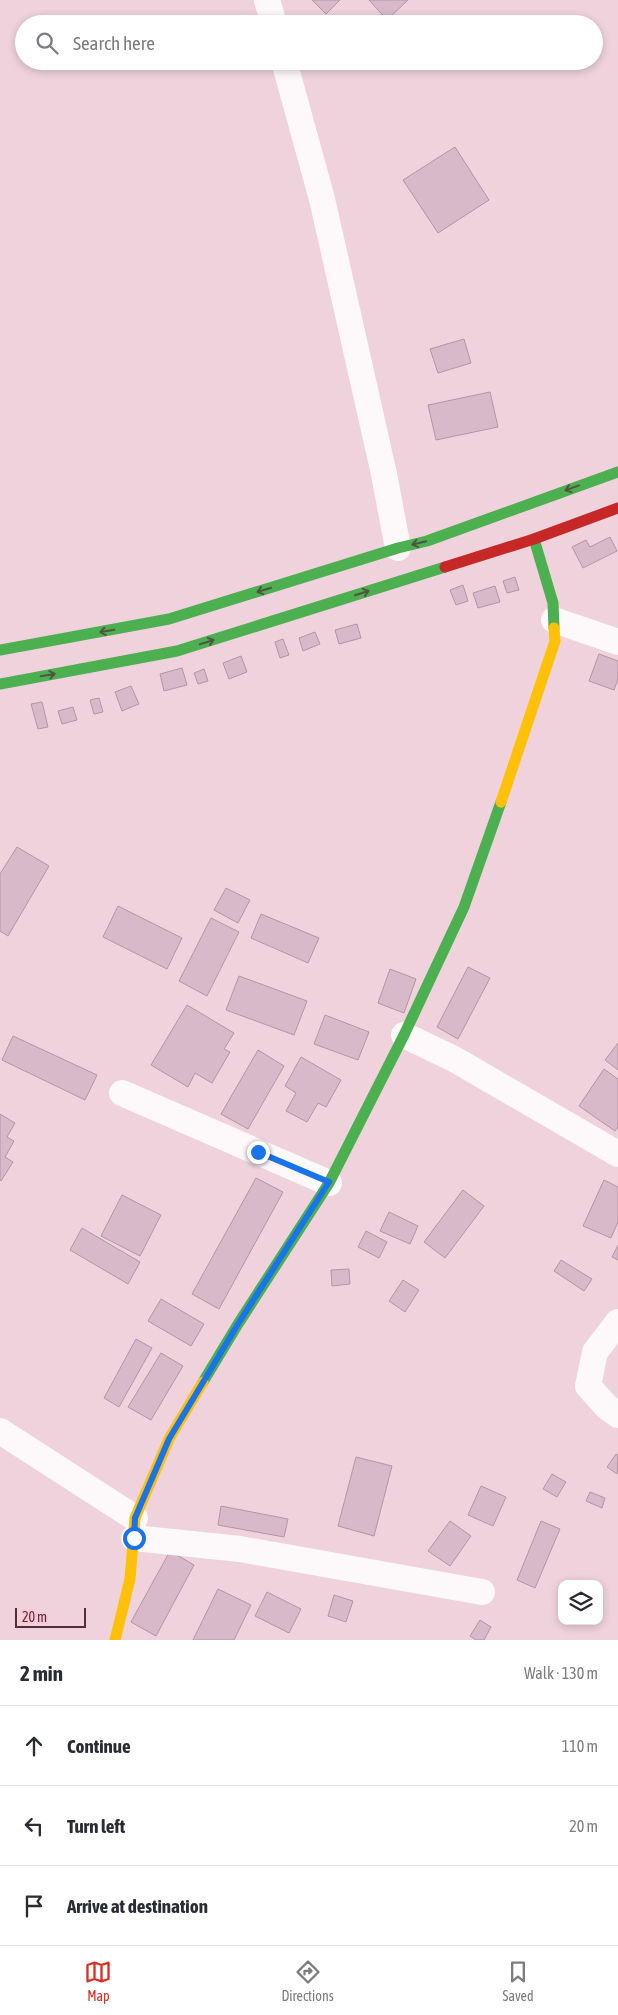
<!DOCTYPE html>
<html lang="en">
<head>
<meta charset="utf-8">
<style>
  body { margin:0; font-family:"Asap Condensed",sans-serif; background:#f2f2f3; color:#2b2b33 }
  .controls { position:absolute; right:15px; bottom:15px; display:grid; overflow:hidden; border-radius:10px; box-shadow:0 2px 8px #0003 }
  .controls button { width:45px; height:45px; display:grid; place-items:center; padding:0; border:0; border-bottom:1px solid #e1e1e2; background:#fff; color:#2b2b33; font:25px sans-serif }
  .scale { position:absolute; left:15px; bottom:12px; width:71px; box-sizing:border-box; padding-left:5px; border:2px solid #522f3b; border-top:0; font-size:14px; line-height:18px; white-space:nowrap; color:#522f3b; -webkit-text-stroke:4px #fbc6d6; paint-order:stroke }
  .stop { position:absolute; width:15px; height:15px; margin:-11px; border:4px solid #1a73e8; border-radius:50%; background:#fff }
  .stop.end { background:#1a73e8; border-color:#fff; box-shadow:0 1px 5px #0008 }
  .list { margin:0; padding:0; list-style:none }
  h2 { display:flex; justify-content:space-between; align-items:center; height:65px; margin:0; padding:0 20px; font-size:21px }
  h2 small { font-size:16px; font-weight:400; color:#7c7c81 }
  .list li { display:grid; grid-template-columns:32px 1fr auto; gap:15px; align-items:center; box-sizing:border-box; height:80px; padding:0 20px; border-top:1px solid #e1e1e2 }
  .list b { display:block; font-size:19px; white-space:nowrap }
  .list em { font-size:16px; font-style:normal; color:#7c7c81 }
  .icon { flex:none; width:28px; height:28px; fill:none; stroke:currentColor; stroke-width:2; stroke-linecap:round; stroke-linejoin:round }
  .map { position:relative; flex:none; width:618px; height:1640px; overflow:hidden }
  .search { position:absolute; background:#fff; box-shadow:0 2px 8px #0003; left:15px; right:15px; top:15px; height:55px; display:flex; align-items:center; gap:12px; box-sizing:border-box; padding:0 18px; border-radius:28px; color:#7c7c81; font-size:19px }
  .sheet { height:305px; background:#fff }
  nav { display:flex; justify-content:space-around; align-items:center; box-sizing:border-box; height:70px; border-top:1px solid #e1e1e2; background:#fff; font-size:14px; color:#7c7c81 }
  nav a { display:grid; justify-items:center; gap:2px }
  nav .on { color:#d93025 }
  .map>svg:first-child { display:block }
</style>
</head>
<body>
<div class="map">
<svg width="618" height="1640" viewBox="0 0 618 1640">
  <rect width="100%" height="100%" fill="#efd2db"/>
  <!-- building -->
  <g fill="#d8b9ca" stroke="#b097a4">
    <path d="M312,0H340L326,14Z"/>
    <path d="M369,0H408L387,20Z"/>
    <path d="M455,147L489,200L438,233L403,180Z"/>
    <path d="M464,339L471,363L438,373L430,349Z"/>
    <path d="M490,392L498,427L436,440L428,405Z"/>
    <path d="M610,537L617,551L583,568L572,547L586,540L590,547Z"/>
    <path d="M515,577L519,590L507,593L503,581Z"/>
    <path d="M463,585L468,601L456,605L450,590Z"/>
    <path d="M495,586L500,602L478,608L473,593Z"/>
    <path d="M357,624L361,638L339,644L335,630Z"/>
    <path d="M315,632L320,644L303,651L299,638Z"/>
    <path d="M283,639L289,655L280,658L275,642Z"/>
    <path d="M599,654L618,661V679L614,690L589,681Z"/>
    <path d="M241,656L247,672L229,679L223,663Z"/>
    <path d="M182,668L187,685L164,691L160,674Z"/>
    <path d="M204,669L208,681L198,684L194,673Z"/>
    <path d="M131,686L139,704L122,711L115,692Z"/>
    <path d="M99,698L103,712L94,714L90,700Z"/>
    <path d="M42,702L48,727L38,729L31,704Z"/>
    <path d="M73,707L77,720L62,724L58,711Z"/>
    <path d="M17,847L49,866L8,936L0,931V874Z"/>
    <path d="M226,888L250,900L238,923L214,910Z"/>
    <path d="M118,906L182,938L167,969L103,937Z"/>
    <path d="M261,914L319,938L308,963L251,938Z"/>
    <path d="M211,918L239,932L207,996L179,981Z"/>
    <path d="M468,967L490,978L458,1039L437,1027Z"/>
    <path d="M390,969L416,979L404,1013L378,1003Z"/>
    <path d="M239,976L307,1001L294,1035L226,1010Z"/>
    <path d="M187,1005L234,1033L224,1049L230,1052L212,1083L195,1073L188,1087L151,1065Z"/>
    <path d="M325,1015L369,1032L358,1060L314,1044Z"/>
    <path d="M13,1036L97,1075L85,1100L2,1060Z"/>
    <path d="M618,1043V1070L605,1060Z"/>
    <path d="M258,1050L284,1066L248,1129L221,1114Z"/>
    <path d="M301,1057L341,1080L326,1107L318,1103L307,1122L286,1111L296,1093L285,1086Z"/>
    <path d="M604,1069L618,1079V1127L615,1131L579,1106Z"/>
    <path d="M0,1114L15,1123L7,1137L14,1141L5,1157L13,1162L1,1181L0,1180Z"/>
    <path d="M256,1178L283,1192L219,1309L192,1294Z"/>
    <path d="M604,1180L618,1187V1222L611,1238L583,1226Z"/>
    <path d="M463,1190L484,1206L445,1258L424,1242Z"/>
    <path d="M122,1195L161,1215L140,1256L101,1236Z"/>
    <path d="M389,1212L418,1226L410,1244L380,1231Z"/>
    <path d="M82,1228L140,1262L128,1284L70,1250Z"/>
    <path d="M366,1231L387,1242L379,1258L358,1247Z"/>
    <path d="M618,1245V1260L612,1257Z"/>
    <path d="M561,1260L592,1279L584,1291L554,1271Z"/>
    <path d="M349,1269L350,1284L332,1286L331,1270Z"/>
    <path d="M403,1280L419,1290L405,1312L389,1301Z"/>
    <path d="M161,1299L204,1324L191,1346L148,1321Z"/>
    <path d="M136,1339L152,1348L119,1407L104,1398Z"/>
    <path d="M161,1353L183,1366L151,1420L128,1407Z"/>
    <path d="M616,1454L618,1455L617,1474L607,1467Z"/>
    <path d="M356,1457L392,1466L374,1536L338,1526Z"/>
    <path d="M552,1474L566,1482L557,1497L543,1489Z"/>
    <path d="M481,1486L506,1497L493,1526L468,1515Z"/>
    <path d="M590,1492L605,1498L602,1508L586,1501Z"/>
    <path d="M221,1506L288,1519L284,1537L218,1525Z"/>
    <path d="M450,1521L471,1536L450,1566L428,1551Z"/>
    <path d="M541,1521L560,1529L535,1588L517,1580Z"/>
    <path d="M170,1551L194,1565L156,1636L131,1622Z"/>
    <path d="M218,1589L251,1605L234,1640H193Z"/>
    <path d="M267,1592L301,1609L289,1633L255,1616Z"/>
    <path d="M334,1595L353,1601L346,1622L328,1616Z"/>
    <path d="M480,1620L491,1627L484,1640H476L470,1636Z"/>
  </g>
  <g fill="none" stroke-linecap="round" stroke-linejoin="round">
    <!-- street -->
    <g stroke="#fdf8fa" stroke-width="26">
      <path d="M267,0L274,24"/>
      <path d="M284,61L322,199L384,474L398,548"/>
      <path d="M554,620L618,642"/>
      <path d="M404,1035L454,1059L618,1154"/>
      <path d="M122,1093L329,1183"/>
      <path d="M618,1322L595,1352L588,1386L606,1406L618,1415"/>
      <path d="M0,1431L135,1518"/>
      <path d="M134,1538L240,1549L482,1592"/>
    </g>
    <!-- fast -->
    <g stroke="#4caf50" stroke-width="11">
      <path d="M534,539L553,603L554,628"/>
      <path d="M0,650L169,619L398,548L427,541L618,472"/>
      <path d="M0,684L177,651L445,567"/>
      <path d="M203,1382L238,1324L329,1183L404,1035L464,907L501,802"/>
    </g>
    <!-- slow -->
    <g stroke="#ffc107" stroke-width="11">
      <path d="M501,802L555,641L554,628"/>
      <path d="M115,1640L130,1579L135,1518L169,1439L203,1382"/>
    </g>
    <!-- jam -->
    <path stroke="#c62828" stroke-width="11" d="M445,567L534,539L618,508"/>
  </g>
  <!-- one-way arrows -->
  <defs><path id="oneway-shaft" d="M-6 0H5M1.5-3L5.5 0L1.5 3" fill="none" stroke-width="1.6" stroke-linecap="round" stroke-linejoin="round" transform="scale(1.25)"/></defs>
  <g stroke="#505541">
    <use href="#oneway-shaft" transform="translate(572 488) rotate(160)"/>
    <use href="#oneway-shaft" transform="translate(419 543) rotate(166)"/>
    <use href="#oneway-shaft" transform="translate(264 590) rotate(163)"/>
    <use href="#oneway-shaft" transform="translate(362 593) rotate(-17)"/>
    <use href="#oneway-shaft" transform="translate(107 631) rotate(170)"/>
    <use href="#oneway-shaft" transform="translate(207 642) rotate(-17)"/>
    <use href="#oneway-shaft" transform="translate(48 675) rotate(-10)"/>
  </g>
  <g fill="none" stroke-linecap="round" stroke-linejoin="round">
    <!-- route -->
    <path stroke="#1a73e8" stroke-width="6" d="M134,1538L135,1518L169,1439L238,1324L329,1182L258,1152"/>
  </g>
</svg>
<div class="controls">
<button><svg class="icon" aria-label="layers" viewBox="0 0 24 24"><path d="M12 4l9 5-9 5-9-5zM3 14l9 5 9-5"/></svg></button>
</div>
<div class="scale">20 m</div>
<div class="stop" style="left:134px;top:1538px"></div>
<div class="stop end" style="left:258px;top:1152px"></div>
<div class="search"><svg class="icon" aria-label="search" viewBox="0 0 24 24"><circle cx="10" cy="10" r="6"/><path d="M15 15l6 6"/></svg>Search here</div>
</div>
<section class="sheet">
<h2>2 min<small>Walk · 130 m</small></h2>
<ul class="list">
<li><svg class="icon" aria-label="ahead" viewBox="0 0 24 24"><path d="M12 20V5M6 11l6-6 6 6"/></svg><div><b>Continue</b></div><em>110 m</em></li>
<li><svg class="icon" aria-label="left" viewBox="0 0 24 24"><path d="M17 20v-9H6M10 6l-5 5 5 5"/></svg><div><b>Turn left</b></div><em>20 m</em></li>
<li><svg class="icon" aria-label="arrive" viewBox="0 0 24 24"><path d="M6 21V4h12l-3 4 3 4H6"/></svg><div><b>Arrive at destination</b></div></li>
</ul>
</section>
<nav>
<a class="on"><svg class="icon" aria-label="map" viewBox="0 0 24 24"><path d="M3 6l6-2 6 2 6-2v14l-6 2-6-2-6 2zM9 4v14M15 6v14"/></svg>Map</a>
<a><svg class="icon" aria-label="directions" viewBox="0 0 24 24"><path d="M12 3l9 9-9 9-9-9zM9 14v-3h6M13 9l2 2-2 2"/></svg>Directions</a>
<a><svg class="icon" aria-label="saved" viewBox="0 0 24 24"><path d="M7 4h10v16l-5-4-5 4z"/></svg>Saved</a>
</nav>
</body>
</html>
